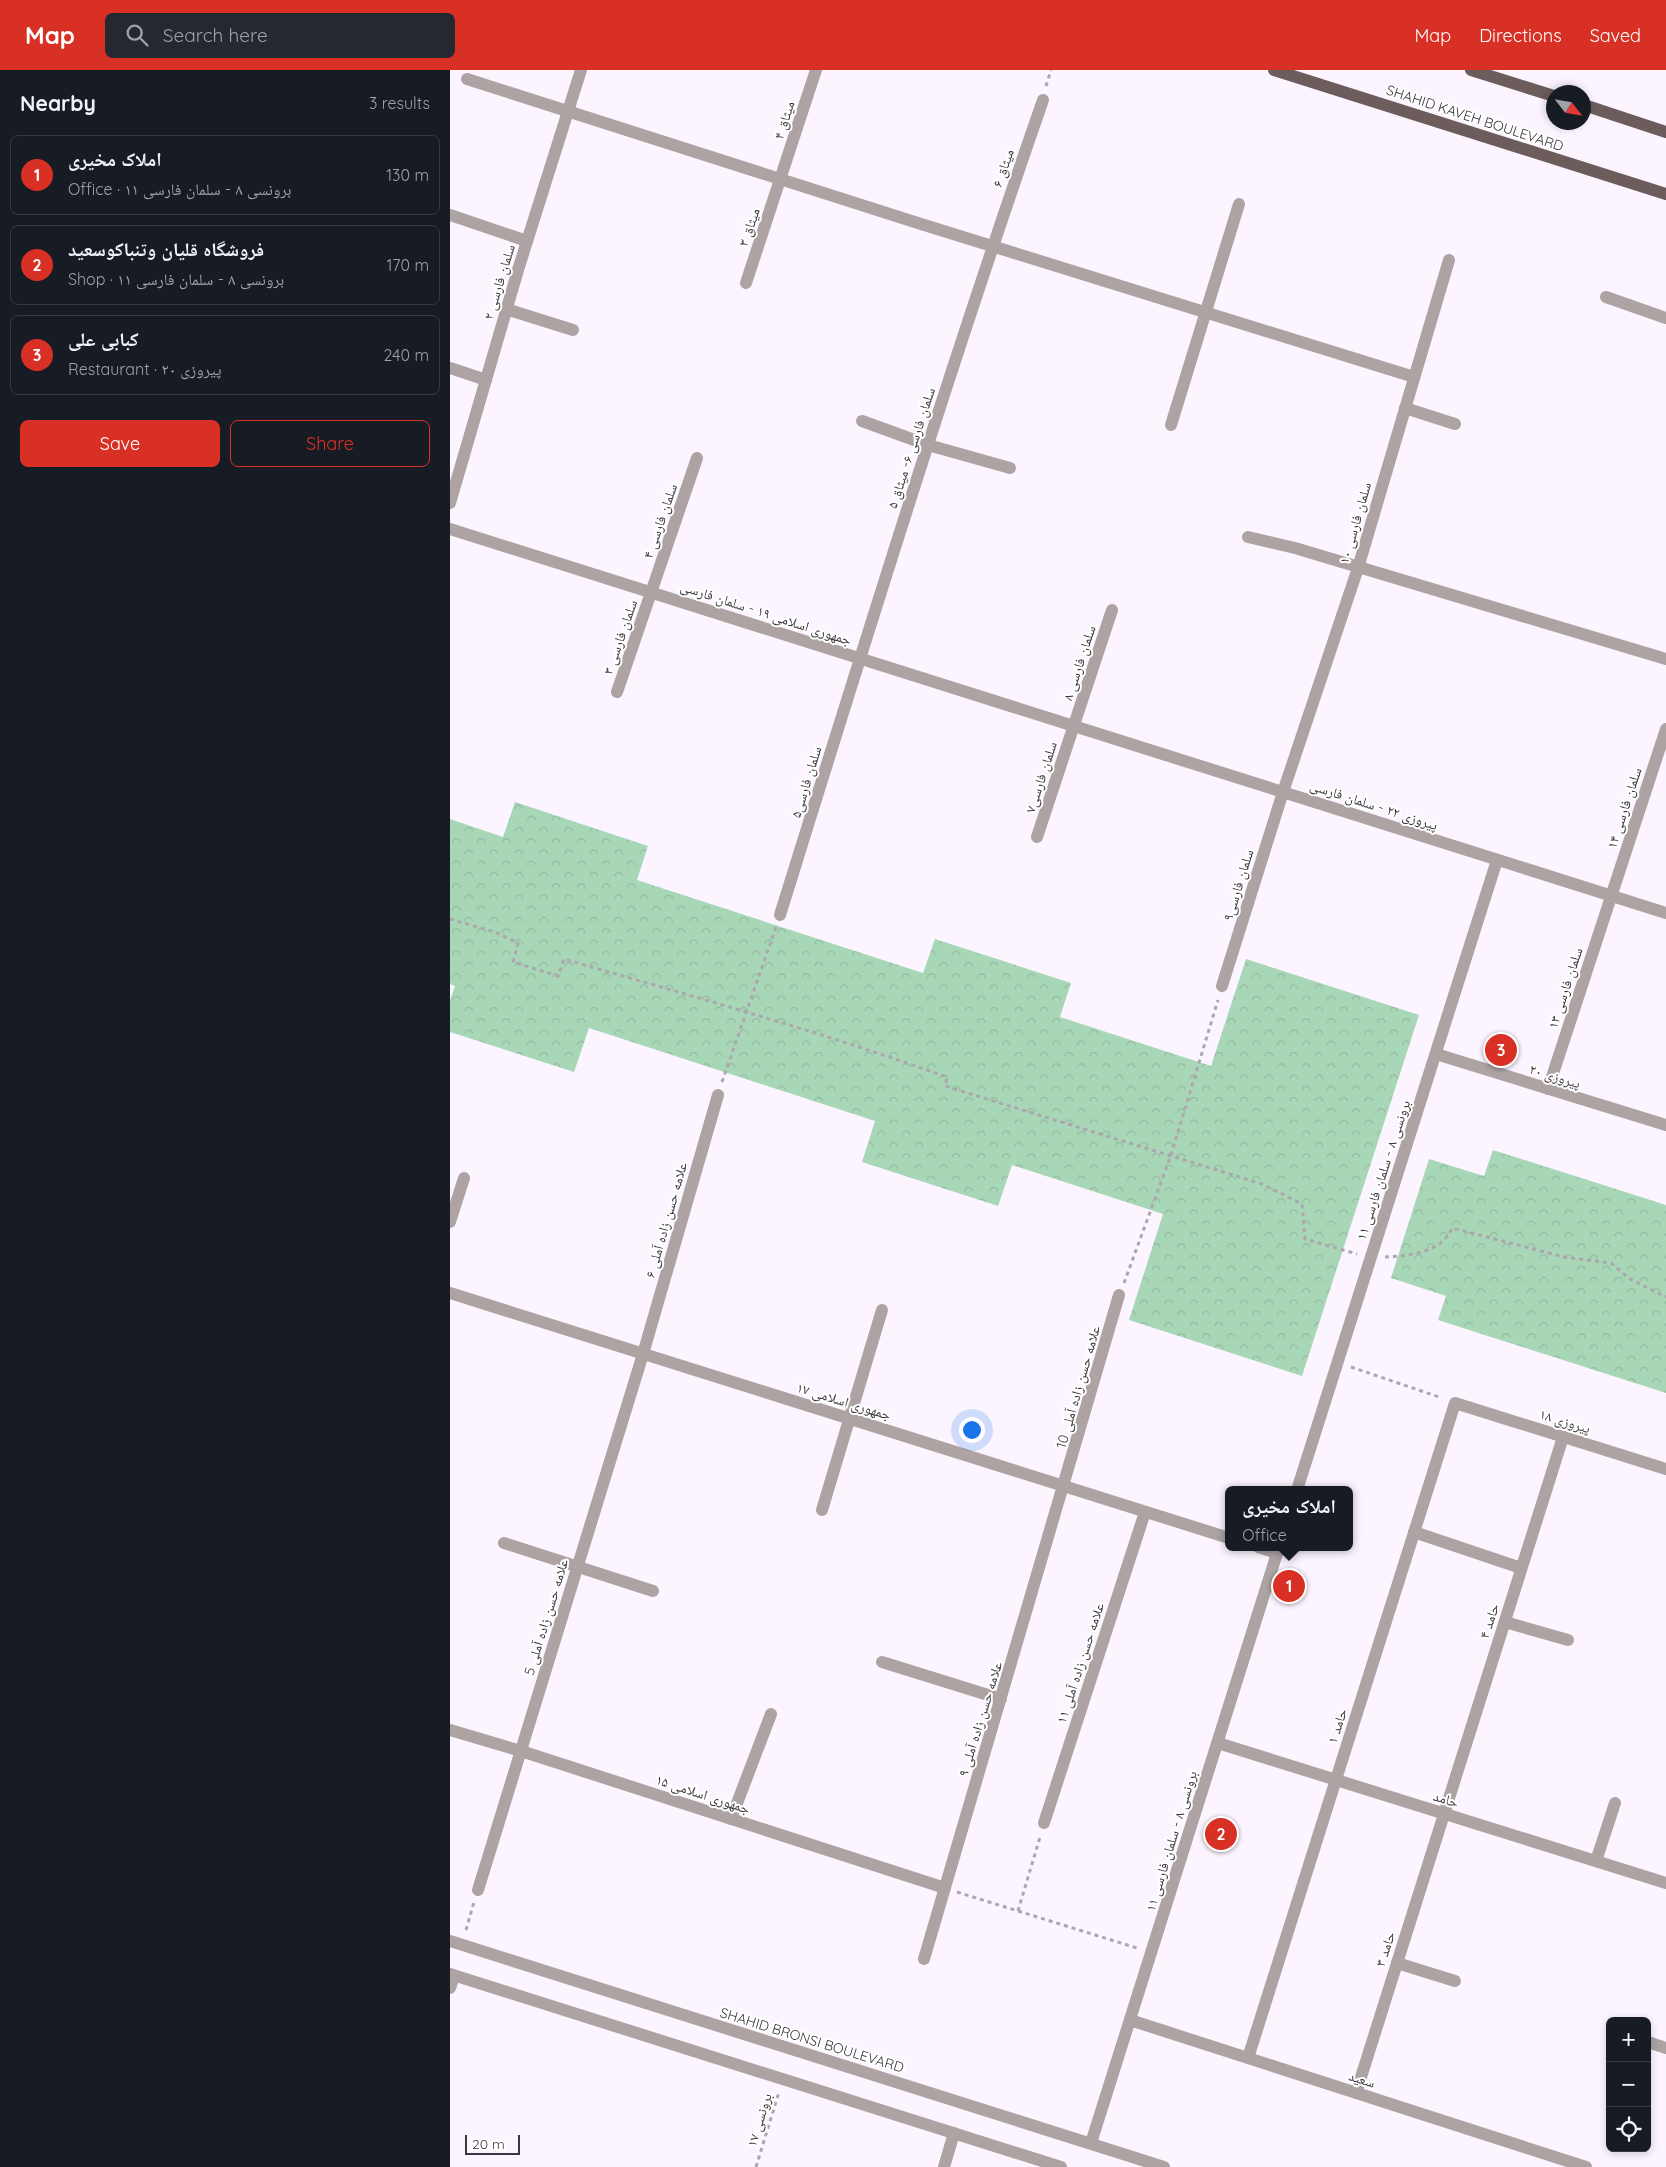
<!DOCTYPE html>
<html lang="en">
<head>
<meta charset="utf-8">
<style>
  body { margin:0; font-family:Quicksand,"Noto Naskh Arabic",sans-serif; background:#242831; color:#f1f3f6 }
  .controls { position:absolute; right:15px; bottom:15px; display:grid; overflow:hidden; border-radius:8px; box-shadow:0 2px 8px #0003 }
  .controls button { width:45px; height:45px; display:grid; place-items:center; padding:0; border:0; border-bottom:1px solid #363941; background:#171b24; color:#f1f3f6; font:25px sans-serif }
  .compass { position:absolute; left:1096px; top:15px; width:45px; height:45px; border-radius:50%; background:#171b24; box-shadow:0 2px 8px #0003; rotate:121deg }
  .scale { position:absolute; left:15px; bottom:12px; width:55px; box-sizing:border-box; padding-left:5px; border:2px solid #3b373d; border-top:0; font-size:14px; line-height:18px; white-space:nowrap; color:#3b373d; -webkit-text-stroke:4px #fff; paint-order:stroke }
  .you { position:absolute; left:521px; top:1359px; width:18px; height:18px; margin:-12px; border:4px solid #fff; border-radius:50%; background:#1a73e8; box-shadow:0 0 0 8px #1a73e833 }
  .badge { display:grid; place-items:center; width:32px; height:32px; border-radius:50%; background:#d93025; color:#fff; font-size:16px; font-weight:700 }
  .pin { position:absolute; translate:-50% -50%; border:2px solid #fff; box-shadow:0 1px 5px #0006 }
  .popup { position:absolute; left:775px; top:1416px; width:128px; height:65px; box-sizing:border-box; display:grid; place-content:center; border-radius:8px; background:#171b24; filter:drop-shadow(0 1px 4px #0005); font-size:16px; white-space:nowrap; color:#9ea1a6 }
  .popup b { font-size:19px; color:#f1f3f6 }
  .popup::after { content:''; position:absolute; left:50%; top:100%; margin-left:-10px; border:10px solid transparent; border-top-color:#171b24 }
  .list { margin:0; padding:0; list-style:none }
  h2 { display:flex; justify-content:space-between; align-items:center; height:65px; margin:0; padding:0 20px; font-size:21px }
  h2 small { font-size:16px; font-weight:400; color:#9ea1a6 }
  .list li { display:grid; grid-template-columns:32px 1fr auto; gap:15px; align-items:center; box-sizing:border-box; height:80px; margin:0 10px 10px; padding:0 10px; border:1px solid #363941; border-radius:8px }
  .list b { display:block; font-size:19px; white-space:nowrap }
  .list p { margin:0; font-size:16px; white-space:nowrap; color:#9ea1a6 }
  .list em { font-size:16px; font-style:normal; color:#9ea1a6 }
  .actions { display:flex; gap:10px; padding:15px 20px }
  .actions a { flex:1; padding:11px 0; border:1px solid #d93025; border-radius:8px; text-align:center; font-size:18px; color:#d93025 }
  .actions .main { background:#d93025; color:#fff }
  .icon { flex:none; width:28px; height:28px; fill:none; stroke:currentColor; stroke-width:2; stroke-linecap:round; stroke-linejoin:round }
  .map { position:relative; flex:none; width:1216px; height:2097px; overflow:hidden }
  header { display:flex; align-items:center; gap:30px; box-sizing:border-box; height:70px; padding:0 25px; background:#d93025; color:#fff }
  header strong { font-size:24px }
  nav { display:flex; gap:28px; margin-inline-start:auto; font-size:18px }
  .search { width:350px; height:45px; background:#242831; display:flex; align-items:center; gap:12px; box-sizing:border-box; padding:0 18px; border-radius:8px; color:#9ea1a6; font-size:19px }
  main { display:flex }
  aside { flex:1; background:#171b24 }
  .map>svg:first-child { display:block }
</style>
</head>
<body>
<header>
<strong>Map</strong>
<div class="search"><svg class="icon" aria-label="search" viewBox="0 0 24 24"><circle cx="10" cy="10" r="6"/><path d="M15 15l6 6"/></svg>Search here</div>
<nav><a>Map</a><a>Directions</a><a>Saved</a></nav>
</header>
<main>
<aside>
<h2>Nearby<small>3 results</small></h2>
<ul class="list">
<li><span class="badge">1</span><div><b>املاک مخیری</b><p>Office · برونسی ۸ - سلمان فارسی ۱۱</p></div><em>130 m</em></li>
<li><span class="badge">2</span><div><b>فروشگاه قلیان وتنباکوسعید</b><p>Shop · برونسی ۸ - سلمان فارسی ۱۱</p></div><em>170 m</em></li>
<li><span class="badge">3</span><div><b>کبابی علی</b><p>Restaurant · پیروزی ۲۰</p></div><em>240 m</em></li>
</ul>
<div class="actions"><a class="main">Save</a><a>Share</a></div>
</aside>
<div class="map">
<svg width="1216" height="2097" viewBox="0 0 1216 2097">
  <defs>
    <pattern id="park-crowns" width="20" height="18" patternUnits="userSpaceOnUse" patternTransform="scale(1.25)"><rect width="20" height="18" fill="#a8d7b8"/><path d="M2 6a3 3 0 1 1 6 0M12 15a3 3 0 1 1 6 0" fill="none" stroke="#92b99f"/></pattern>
  </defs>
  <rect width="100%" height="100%" fill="#fcf5ff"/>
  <!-- park -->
  <g fill="url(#park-crowns)">
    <path d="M65,732L198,776L187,810L473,903L485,869L621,913L610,947L761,996L796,889L969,945L852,1306L679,1250L713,1144L562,1095L548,1136L412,1092L425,1051L139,958L124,1002L0,962V930L5,916L0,914V749L53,767Z"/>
    <path d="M1043,1080L1216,1135V1323L988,1250L996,1226L941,1208L979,1089L1034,1106Z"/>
  </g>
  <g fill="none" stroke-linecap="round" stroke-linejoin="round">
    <!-- path -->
    <g stroke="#aca6af" stroke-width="3" stroke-dasharray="4 4" stroke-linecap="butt">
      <path d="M596,16L601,0"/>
      <path d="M0,849L45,862L68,873L63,892L108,906L114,889C242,926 371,962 497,1007L495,1016L812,1114L852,1134L855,1169L907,1184"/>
      <path d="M272,1012L326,857"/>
      <path d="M935,1187C958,1186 992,1183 1002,1158L1114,1187L1161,1193L1180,1209L1216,1227"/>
      <path d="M674,1213L721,1085L768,930"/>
      <path d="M901,1297L992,1328"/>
      <path d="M507,1822L687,1878"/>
      <path d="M568,1841L590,1767"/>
      <path d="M16,1860L24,1832"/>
      <path d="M306,2097L329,2022"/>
    </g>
    <!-- minor -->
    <g stroke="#aca3a2" stroke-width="12">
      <path d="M17,9L471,154L964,307"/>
      <path d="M0,145L77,171"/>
      <path d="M296,213L366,0"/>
      <path d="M1156,227L1216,248"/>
      <path d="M56,239L123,260"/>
      <path d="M0,298L36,310"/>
      <path d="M955,338L1005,354"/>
      <path d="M412,351L478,375L560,398"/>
      <path d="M721,355L789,134"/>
      <path d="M0,433L68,200L131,0"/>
      <path d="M0,459L1216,843"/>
      <path d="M798,467L845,478L1216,589"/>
      <path d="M167,622L247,388"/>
      <path d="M587,767L662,540"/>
      <path d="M330,845C415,572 499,300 593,30"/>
      <path d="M772,916L833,722L908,498L999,190"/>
      <path d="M986,984L1216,1055"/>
      <path d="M1098,1019L1216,659"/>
      <path d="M0,1152L14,1108"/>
      <path d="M0,1223L779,1468"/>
      <path d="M847,1420L1047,790"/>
      <path d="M372,1440L432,1240"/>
      <path d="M964,1462L1071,1498"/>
      <path d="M54,1473L203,1521"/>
      <path d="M808,1477L827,1483"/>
      <path d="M1055,1552L1118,1570"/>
      <path d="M432,1592L551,1629"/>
      <path d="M0,1660L71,1681L495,1818"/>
      <path d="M768,1673L1216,1813"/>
      <path d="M281,1749L321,1644"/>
      <path d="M594,1753L695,1442"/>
      <path d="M1146,1791L1165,1733"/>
      <path d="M28,1820L193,1284L268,1025"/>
      <path d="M0,1871L714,2097"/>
      <path d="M474,1889L669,1225"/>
      <path d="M947,1893L1005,1911"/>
      <path d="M0,1904L611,2097"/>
      <path d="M0,1918L4,1906"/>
      <path d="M680,1950L1136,2097"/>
      <path d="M1198,1972L1216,1978"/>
      <path d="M798,1988L1005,1333L1216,1399"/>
      <path d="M906,2023L1113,1367"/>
      <path d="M641,2073L829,1477"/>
      <path d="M494,2097L504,2063"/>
    </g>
    <!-- major -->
    <g stroke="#6c5d5c" stroke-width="12">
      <path d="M824,0L1216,124"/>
      <path d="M1021,0L1104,26"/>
      <path d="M1134,35L1216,62"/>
    </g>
  </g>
  <g text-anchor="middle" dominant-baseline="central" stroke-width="4" stroke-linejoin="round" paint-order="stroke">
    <!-- street labels -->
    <g font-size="14" fill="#3b373d" stroke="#fff">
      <text transform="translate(1025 48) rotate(18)">SHAHID KAVEH BOULEVARD</text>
      <text transform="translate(334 50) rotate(-72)">میثاق ۴</text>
      <text transform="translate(553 98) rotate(-71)">میثاق ۶</text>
      <text transform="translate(299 157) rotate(-71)">میثاق ۳</text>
      <text transform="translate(49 212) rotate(-73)">سلمان فارسی ۲</text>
      <text transform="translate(461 378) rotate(-72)">سلمان فارسی ۶- میثاق ۵</text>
      <text transform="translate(210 451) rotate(-71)">سلمان فارسی ۴</text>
      <text transform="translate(905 453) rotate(-74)">سلمان فارسی ۱۰</text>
      <text transform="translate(316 543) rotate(18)">جمهوری اسلامی ۱۹ - سلمان فارسی</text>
      <text transform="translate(170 567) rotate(-71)">سلمان فارسی ۳</text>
      <text transform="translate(629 593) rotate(-72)">سلمان فارسی ۸</text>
      <text transform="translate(591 707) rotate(-72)">سلمان فارسی۷</text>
      <text transform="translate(356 712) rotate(-73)">سلمان فارسی۵</text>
      <text transform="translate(924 735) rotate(18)">پیروزی ۲۲ - سلمان فارسی</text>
      <text transform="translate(1174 738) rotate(-72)">سلمان فارسی ۱۴</text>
      <text transform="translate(788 815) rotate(-73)">سلمان فارسی۹</text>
      <text transform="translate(1115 918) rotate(-72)">سلمان فارسی ۱۳</text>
      <text transform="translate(1105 1006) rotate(17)">پیروزی ۲۰</text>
      <text transform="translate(933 1100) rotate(-72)">برونسی ۸ - سلمان فارسی ۱۱</text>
      <text transform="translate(216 1150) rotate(-74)">علامه حسن زاده آملی ۶</text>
      <text transform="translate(628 1317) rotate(-74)">علامه حسن زاده آملی 10</text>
      <text transform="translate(394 1331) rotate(17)">جمهوری اسلامی ۱۷</text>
      <text transform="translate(1115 1351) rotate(17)">پیروزی ۱۸</text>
      <text transform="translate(96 1547) rotate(-73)">علامه حسن زاده آملی 5</text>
      <text transform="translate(1039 1551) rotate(-72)">حامد ۴</text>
      <text transform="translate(630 1593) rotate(-72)">علامه حسن زاده آملی ۱۱</text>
      <text transform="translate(530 1649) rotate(-73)">علامه حسن زاده آملی ۹</text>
      <text transform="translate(887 1656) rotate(-72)">حامد ۱</text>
      <text transform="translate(253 1724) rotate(18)">جمهوری اسلامی ۱۵</text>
      <text transform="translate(996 1729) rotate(17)">حامد</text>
      <text transform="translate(721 1771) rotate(-73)">برونسی ۸ - سلمان فارسی ۱۱</text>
      <text transform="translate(935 1879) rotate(-72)">حامد ۳</text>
      <text transform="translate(362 1970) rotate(17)">SHAHID BRONSI BOULEVARD</text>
      <text transform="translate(912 2009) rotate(18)">سعید</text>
      <text transform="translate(309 2050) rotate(-73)">برونسی ۱۷</text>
    </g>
  </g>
</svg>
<div class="controls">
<button>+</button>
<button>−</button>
<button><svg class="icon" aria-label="locate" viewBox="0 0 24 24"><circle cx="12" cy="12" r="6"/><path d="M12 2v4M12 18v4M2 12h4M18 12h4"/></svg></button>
</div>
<svg class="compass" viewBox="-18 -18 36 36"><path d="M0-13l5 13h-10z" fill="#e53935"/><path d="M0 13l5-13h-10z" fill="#9ea1a6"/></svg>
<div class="scale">20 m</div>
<div class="you"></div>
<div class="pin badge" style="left:839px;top:1516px">1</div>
<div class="popup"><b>املاک مخیری</b>Office</div>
<div class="pin badge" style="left:771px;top:1764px">2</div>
<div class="pin badge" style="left:1051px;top:980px">3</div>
</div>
</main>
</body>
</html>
